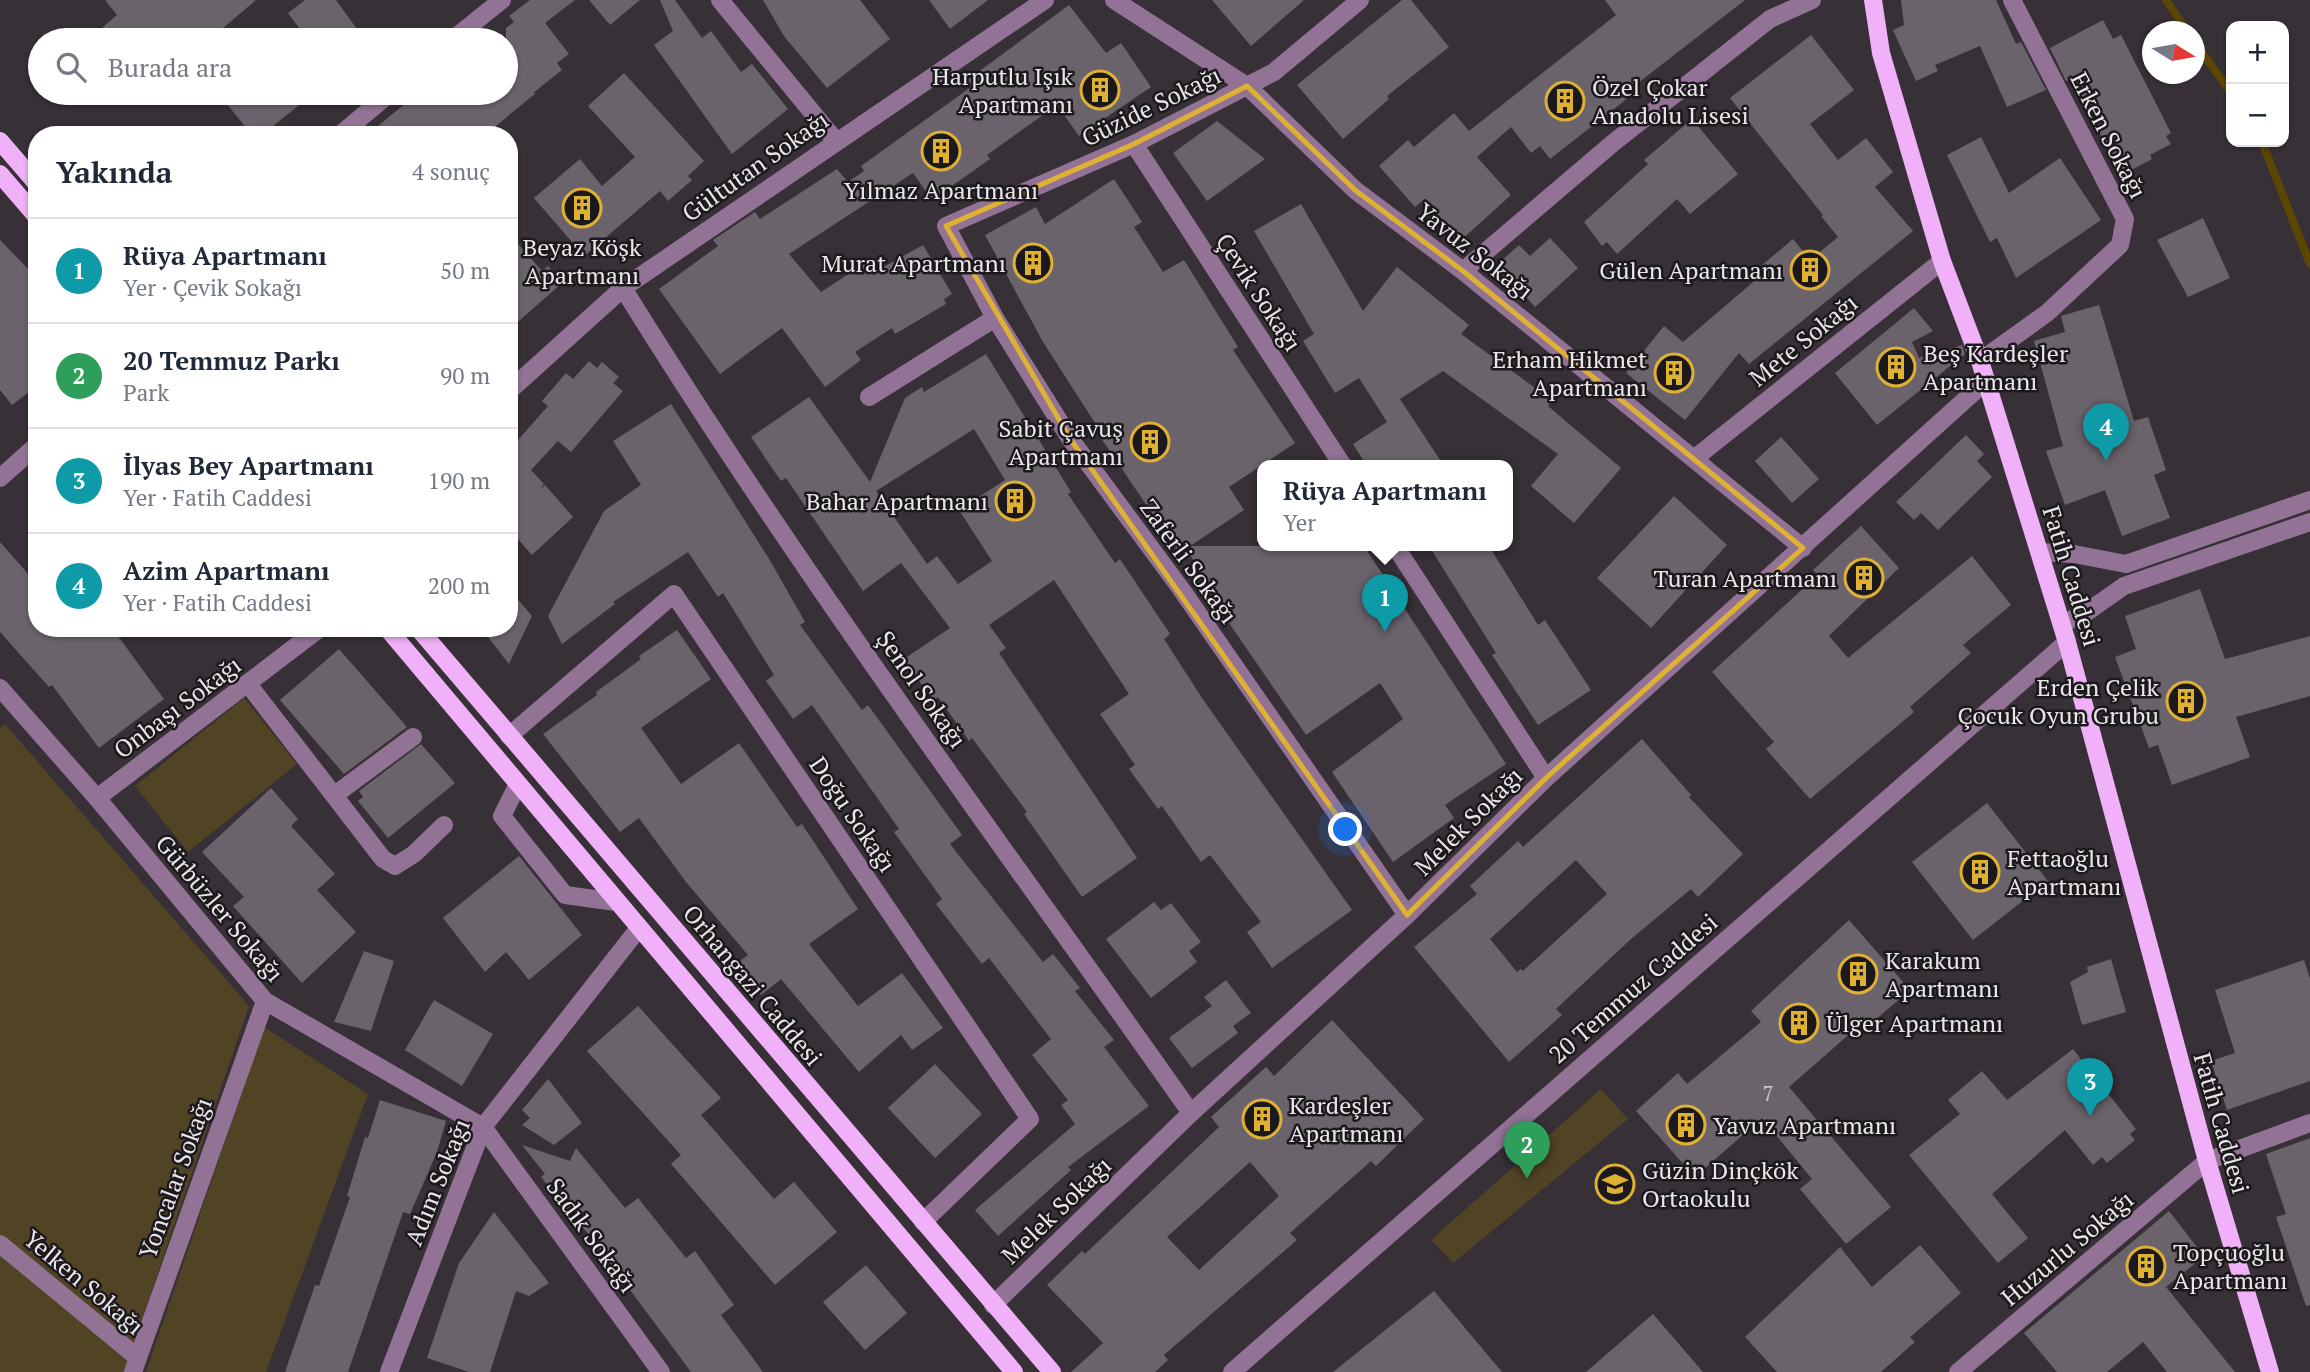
<!DOCTYPE html>
<html lang="tr">
<head>
<meta charset="utf-8">
<style>
  body { margin:0; font-family:"PT Serif",serif; background:#f2f2f3; color:#1f2937 }
  .controls { position:absolute; right:21px; top:21px; display:grid; overflow:hidden; border-radius:14px; box-shadow:0 2px 5px #0004 }
  .controls button { width:63px; height:63px; display:grid; place-items:center; padding:0; border:0; border-bottom:2px solid #e0e1e3; background:#fff; color:#1f2937; font:35px sans-serif }
  .compass { position:absolute; left:2142px; top:21px; width:63px; height:63px; border-radius:50%; background:#fff; box-shadow:0 2px 5px #0004; rotate:101deg }
  .you { position:absolute; left:1346px; top:830px; width:24px; height:24px; margin:-18px; border:5px solid #fff; border-radius:50%; background:#1a73e8; box-shadow:0 0 0 10px #1a73e833 }
  .badge { display:grid; place-items:center; width:46px; height:46px; border-radius:50%; background:#0f766e; color:#fff; font-size:23px; font-weight:700 }
  .pin { position:absolute; translate:-50% -58px; filter:drop-shadow(0 2px 4px #0008) }
  .pin::after { content:''; position:absolute; top:37px; width:24px; height:21px; background:inherit; clip-path:polygon(0 0,100% 0,50% 100%) }
  .popup { position:absolute; left:1257px; top:460px; width:256px; height:91px; box-sizing:border-box; display:grid; place-content:center; border-radius:14px; background:#fff; filter:drop-shadow(0 2px 5px #0005); font-size:23px; white-space:nowrap; color:#747a83 }
  .popup b { font-size:26px; color:#1f2937 }
  .popup::after { content:''; position:absolute; left:50%; top:100%; margin-left:-14px; border:14px solid transparent; border-top-color:#fff }
  .list { margin:0; padding:0; list-style:none }
  h2 { display:flex; justify-content:space-between; align-items:center; height:91px; margin:0; padding:0 28px; font-size:30px }
  h2 small { font-size:23px; font-weight:400; color:#747a83 }
  .list li { display:grid; grid-template-columns:46px 1fr auto; gap:21px; align-items:center; box-sizing:border-box; height:105px; padding:0 28px; border-top:2px solid #e0e1e3 }
  .list b { display:block; font-size:26px; white-space:nowrap }
  .list p { margin:0; font-size:23px; white-space:nowrap; color:#747a83 }
  .list em { font-size:23px; font-style:normal; color:#747a83 }
  .icon { flex:none; width:38px; height:38px; fill:none; stroke:currentColor; stroke-width:2; stroke-linecap:round; stroke-linejoin:round }
  .map { position:relative; flex:none; width:2310px; height:1372px; overflow:hidden }
  .search { position:absolute; background:#fff; box-shadow:0 2px 5px #0004; left:28px; top:28px; width:490px; height:77px; display:flex; align-items:center; gap:18px; box-sizing:border-box; padding:0 24px; border-radius:38px; color:#747a83; font-size:26px }
  .panel { position:absolute; background:#fff; box-shadow:0 2px 5px #0004; left:28px; top:126px; width:490px; height:511px; border-radius:28px }
  .map>svg:first-child { display:block }
</style>
</head>
<body>
<div class="map">
<svg width="2310" height="1372" viewBox="0 0 2310 1372">
  <rect width="100%" height="100%" fill="#373037"/>
  <!-- green -->
  <g fill="#514425">
    <path d="M244,698L297,764L188,852L135,786Z"/>
    <path d="M5,724L249,1006L124,1372H0V728Z"/>
    <path d="M264,1027L368,1094L266,1372H146Z"/>
    <path d="M1601,1089L1628,1119L1453,1263L1431,1240Z"/>
  </g>
  <g fill="none" stroke-linecap="round" stroke-linejoin="round">
    <!-- stream -->
    <g stroke="#5c4605" stroke-width="8">
      <path d="M2166,0L2188,32"/>
      <path d="M2194,41L2231,93"/>
      <path d="M2262,142L2310,264"/>
    </g>
  </g>
  <!-- building -->
  <g fill="#6b636c" fill-rule="evenodd">
    <path d="M105,0H256L209,40H88L117,15Z"/>
    <path d="M305,0H336L365,40H308L288,13Z"/>
    <path d="M530,0H575L545,23L569,54L557,63L562,70L533,93H536L485,135H367L418,93H506V28L514,22L509,16Z"/>
    <path d="M589,0H640L610,25Z"/>
    <path d="M660,0H675L702,38L711,31L741,72L752,64L788,109L732,154L654,45L673,31Z"/>
    <path d="M763,0H860L890,39L827,88L784,36Z"/>
    <path d="M929,0H988L950,29Z"/>
    <path d="M1212,0H1304L1251,46Z"/>
    <path d="M1402,0H1411L1449,47L1387,96L1389,99L1343,139L1297,85Z"/>
    <path d="M1605,0H1745L1629,90L1633,94L1550,159L1540,146L1531,153L1511,127L1477,157L1511,195L1458,243L1421,202L1415,207L1379,166L1408,140L1414,147L1454,113L1469,131L1616,15Z"/>
    <path d="M1901,0H1996L2016,44L2021,42L2046,90L2007,107L1980,46L1935,65L1938,71L1916,81L1893,30L1904,25Z"/>
    <path d="M1069,5L1106,53L1121,43L1151,87L1079,136L1057,105L987,155L990,159L932,200L913,173L789,254L821,292L873,258L880,269L923,245L952,294L944,299L946,304L895,334L892,328L855,352L861,360L825,387L782,328L720,374L659,289L718,246L713,240L755,212L760,219L837,169L848,182L864,171L861,166L971,87L966,81Z"/>
    <path d="M2103,20L2113,39L2121,35L2171,133L2166,136L2171,144L2150,155L2152,159L2122,175L2074,85L2071,79L2066,81L2050,48Z"/>
    <path d="M1811,35L1854,90L1810,124L1838,160L1866,138L1893,172L1875,187L1913,231L1749,364L1739,353L1685,420L1626,373L1664,326L1683,342L1766,271L1761,266L1793,239L1810,260L1838,237L1821,216L1823,215L1730,98Z"/>
    <path d="M624,73L704,161L688,176L692,180L668,201L660,191L584,256L534,198L580,159L602,186L635,157L588,106Z"/>
    <path d="M218,93H314L262,135H252Z"/>
    <path d="M1692,119L1738,174L1690,214L1677,199L1617,254L1607,242L1602,246L1584,222L1648,164L1644,160Z"/>
    <path d="M1217,121L1265,159L1207,201L1173,153Z"/>
    <path d="M1981,137L2009,193L2060,158L2101,220L2016,278L1997,238L1990,242L1947,155Z"/>
    <path d="M1114,179L1142,222L1134,227L1163,272L1184,260L1238,347L1233,350L1295,443L1229,487L1244,510L1190,546H1364L1506,764L1445,805L1454,818L1393,862L1332,772L1403,719L1380,683L1306,735L1229,623L1233,621L1186,549L1179,553L1101,438L1104,437L1043,342L985,235L1036,207L1045,224Z"/>
    <path d="M1301,204L1363,311L1397,267L1469,325L1461,334L1552,400L1548,406L1621,468L1574,523L1531,486L1558,454L1443,371L1400,399L1444,466H1367L1353,444L1387,422L1359,378L1335,393L1303,341L1314,334L1254,231Z"/>
    <path d="M2203,218L2230,278L2188,297L2157,240Z"/>
    <path d="M509,234L542,271L548,266L562,283L519,321L509,310Z"/>
    <path d="M1550,238L1578,268L1535,307L1497,265L1519,245L1530,256Z"/>
    <path d="M0,240L37,278V386L12,405L0,390Z"/>
    <path d="M2099,305L2134,421L2148,417L2166,470L2154,475L2170,518L2122,536L2105,490L2065,505L2046,451L2063,446L2034,341L2065,332L2061,316Z"/>
    <path d="M1914,308L1933,331L1912,342L1919,358L1962,345L1965,354L1877,425L1835,373Z"/>
    <path d="M986,354L1071,492L1068,494L1115,563L1120,559L1170,634L1164,639L1202,698L1352,910L1272,968L1247,932L1261,922L1210,855L1201,862L1162,806L1158,809L1129,769L1135,765L1100,714L1129,694L1054,580L989,625L1006,648L999,653L1137,858L1082,897L1024,814L1027,812L972,738L969,741L938,697L933,701L904,659L950,628L901,563L863,591L786,478L781,481L751,437L809,397L870,482L905,398L922,387L924,392ZM974,429L1005,480L959,510L992,561L958,584L937,556L927,564L876,491Z"/>
    <path d="M589,361L597,368L602,362L619,377L613,383L623,391L571,452L558,441L531,470L544,484L540,489L545,485L573,517L532,555L509,529V445L511,448L548,406L542,401L566,373L573,379Z"/>
    <path d="M671,404L771,562L805,622L800,625L862,710L868,705L962,835L950,844L1043,962L1053,954L1080,988L1075,991L1114,1040L1104,1047L1149,1106L1068,1167L1071,1170L998,1236L975,1210L1075,1124L1061,1105L1068,1100L1032,1055L1051,1039L989,958L982,964L936,904L942,899L894,832L899,829L812,705L793,719L766,681L774,675L723,593L718,597L688,552L613,602L615,604L562,644L548,616L604,511L641,485L613,441Z"/>
    <path d="M1966,435L1984,454L1977,461L1992,477L1938,530L1921,513L1914,520L1896,502Z"/>
    <path d="M1781,437L1819,479L1792,503L1755,461Z"/>
    <path d="M1674,496L1727,545L1651,628L1597,578Z"/>
    <path d="M1861,526L1899,568L1829,636L1848,658L1972,556L2011,605L1963,645L1971,653L1910,707L1914,712L1810,799L1766,749L1774,742L1712,672L1818,575L1813,570Z"/>
    <path d="M0,542L37,584V628H112L164,699L99,748L52,685L49,687L0,632Z"/>
    <path d="M1429,546H1489L1538,625L1545,620L1591,690L1538,725L1492,655L1496,653Z"/>
    <path d="M509,589L532,616L509,664L481,628H509Z"/>
    <path d="M2200,589L2225,659L2310,636V696L2236,717L2250,757L2172,785L2158,745L2149,748L2115,657L2136,649L2125,616Z"/>
    <path d="M677,630L711,679L641,728L681,784L739,743L797,827L802,824L858,909L809,944L858,1006L902,973L943,1028L912,1050L901,1035L859,1072L781,979L761,995L737,963L748,955L686,882L639,818L620,832L543,734L597,695L596,692L641,659L639,656Z"/>
    <path d="M339,649L407,727L344,774L280,700Z"/>
    <path d="M1642,739L1691,795L1689,797L1743,854L1698,897L1691,889L1631,939L1556,1009L1562,1015L1509,1062L1414,947L1477,894L1470,886L1518,841L1523,847ZM1576,860L1607,894L1523,971L1521,969L1517,972L1490,939Z"/>
    <path d="M421,744L455,783L388,838L358,801L363,797L359,791Z"/>
    <path d="M271,788L298,819L291,826L335,874L317,890L356,932L302,983L233,906L244,897L202,852Z"/>
    <path d="M1987,803L2048,881L1973,940L1912,862Z"/>
    <path d="M519,856L582,935L529,980L506,952L485,972L443,918Z"/>
    <path d="M1154,902L1161,910L1171,903L1201,942L1189,951L1197,962L1151,998L1106,939Z"/>
    <path d="M1849,920L1910,990L1866,1028L1862,1023L1789,1087L1891,1207L1846,1244L1800,1189L1812,1179L1762,1118L1695,1177L1636,1111L1678,1073L1687,1084L1761,1022L1751,1011Z"/>
    <path d="M364,951L394,961L371,1031L334,1022Z"/>
    <path d="M2111,959L2126,1012L2082,1025L2070,982L2088,972L2087,967Z"/>
    <path d="M2304,960L2310,979V1081L2227,1110L2211,1061L2235,1053L2215,990Z"/>
    <path d="M1226,980L1251,1013L1233,1026L1238,1033L1192,1068L1169,1038L1212,1006L1204,997Z"/>
    <path d="M434,1000L493,1034L462,1086L405,1050Z"/>
    <path d="M638,1006L721,1098L701,1115L774,1199L794,1182L837,1232L775,1285L671,1164L681,1155L587,1051Z"/>
    <path d="M1332,1020L1424,1119L1376,1166L1371,1161L1290,1233L1297,1240L1164,1355L1168,1360L1155,1372H1071L1103,1343L1047,1285L1082,1251L1085,1254L1219,1127L1211,1117L1266,1067L1274,1076ZM1250,1162L1279,1196L1199,1270L1167,1237Z"/>
    <path d="M2073,1049L2136,1129L2130,1134L2135,1140L2107,1163L2102,1157L2093,1165L2065,1130L1992,1194L2028,1238L1998,1263L1909,1155L1960,1114L1948,1100L1982,1071L2007,1100Z"/>
    <path d="M935,1064L982,1114L935,1158L888,1108Z"/>
    <path d="M548,1079L582,1123L554,1145L522,1125L530,1118L522,1110Z"/>
    <path d="M380,1100L446,1121L437,1152L410,1214L403,1212L348,1372H285L315,1285L319,1286L350,1197L347,1196L365,1137L368,1138Z"/>
    <path d="M2310,1138V1305L2306,1306L2276,1217L2286,1214L2266,1154Z"/>
    <path d="M522,1145L570,1161L576,1148L625,1208L638,1198L686,1258L695,1251L734,1305L721,1315L763,1372H691L590,1236L541,1177L545,1174Z"/>
    <path d="M2169,1211L2204,1256L2166,1287L2235,1372H2167L2143,1342L2107,1372H2057L2024,1333Z"/>
    <path d="M494,1212L549,1283L529,1296L516,1291L490,1372H469L427,1358L459,1263Z"/>
    <path d="M1920,1245L1961,1293L1910,1337L1915,1342L1881,1372H1777L1745,1337L1840,1247L1872,1287Z"/>
    <path d="M866,1265L907,1313L865,1350L823,1302Z"/>
    <path d="M1434,1291L1502,1372H1333Z"/>
    <path d="M1653,1314L1703,1372H1586Z"/>
  </g>
  <g fill="none" stroke-linecap="round" stroke-linejoin="round">
    <!-- minor -->
    <g stroke="#927396" stroke-width="18">
      <path d="M720,0L835,140"/>
      <path d="M1114,0L1247,86L1355,190L1463,271L1803,548"/>
      <path d="M1360,0L1274,72L1134,144L946,226L995,318L1071,440L1181,589L1407,915"/>
      <path d="M452,40L502,0"/>
      <path d="M340,135L390,93"/>
      <path d="M1134,144L1343,466"/>
      <path d="M1463,271L1613,143L1770,19L1812,0"/>
      <path d="M623,288C798,571 999,840 1191,1113"/>
      <path d="M1980,361L2047,313L2120,245L2125,219L2012,0"/>
      <path d="M509,391L623,288L1045,0"/>
      <path d="M869,397L995,318"/>
      <path d="M1695,458L1942,261"/>
      <path d="M0,478L37,445"/>
      <path d="M1395,546L1546,778"/>
      <path d="M2040,552L2074,554L2126,564L2310,500"/>
      <path d="M2062,624L2087,612L2124,586L2310,522"/>
      <path d="M248,684L383,859L395,866L414,854L444,825"/>
      <path d="M0,688L97,798L265,1001L483,1127L661,1372"/>
      <path d="M509,736L674,594L1030,1119L923,1222"/>
      <path d="M518,784L502,816L565,895L616,902"/>
      <path d="M336,794L413,737"/>
      <path d="M97,798L320,628"/>
      <path d="M0,1244L137,1357"/>
      <path d="M993,1305L1191,1113L1407,915L1546,778L1986,381"/>
      <path d="M133,1372L265,1001"/>
      <path d="M389,1372L483,1127L639,928"/>
      <path d="M1232,1372L2067,642"/>
      <path d="M1958,1372L2207,1161L2310,1123"/>
    </g>
    <!-- major -->
    <g stroke="#f1b1f9" stroke-width="18">
      <path d="M1873,0L1881,53L1942,261L1980,361L2067,642L2207,1161L2270,1372"/>
      <path d="M0,141L37,184"/>
      <path d="M0,174L37,217"/>
      <path d="M387,628L1014,1372"/>
      <path d="M418,628L1052,1372"/>
    </g>
  </g>
  <!-- marked area -->
  <path fill="none" stroke="#deb133" stroke-width="5" stroke-linejoin="round" d="M1247,86L1355,190L1463,271L1803,548L1546,778L1407,915L1071,440L946,226L1134,144Z"/>
  <!-- icons -->
  <defs>
    <symbol id="building-ring" viewBox="-11 -11 22 22"><circle r="9.5" fill="#1c191d" stroke="#deb133" stroke-width="1.5"/><path d="M-4-6H4V6H1V3H-1V6H-4ZM-2.5-4.3h1.7v1.8h-1.7ZM.8-4.3h1.7v1.8H.8ZM-2.5-1h1.7V.8h-1.7ZM.8-1h1.7V.8H.8Z" fill="#deb133"/></symbol>
    <symbol id="school-ring" viewBox="-11 -11 22 22"><circle r="9.5" fill="#1c191d" stroke="#deb133" stroke-width="1.5"/><path d="M0-5L7-2L0 1L-7-2ZM-4 1L0 2.5L4 1V4Q0 6-4 4Z" fill="#deb133"/></symbol>
  </defs>
  <g fill-rule="evenodd">
    <use href="#building-ring" x="1078" y="68" width="44" height="44"/>
    <use href="#building-ring" x="1543" y="79" width="44" height="44"/>
    <use href="#building-ring" x="919" y="129" width="44" height="44"/>
    <use href="#building-ring" x="560" y="186" width="44" height="44"/>
    <use href="#building-ring" x="1011" y="241" width="44" height="44"/>
    <use href="#building-ring" x="1788" y="248" width="44" height="44"/>
    <use href="#building-ring" x="1874" y="345" width="44" height="44"/>
    <use href="#building-ring" x="1652" y="351" width="44" height="44"/>
    <use href="#building-ring" x="1128" y="420" width="44" height="44"/>
    <use href="#building-ring" x="993" y="479" width="44" height="44"/>
    <use href="#building-ring" x="1842" y="556" width="44" height="44"/>
    <use href="#building-ring" x="2164" y="679" width="44" height="44"/>
    <use href="#building-ring" x="1958" y="850" width="44" height="44"/>
    <use href="#building-ring" x="1836" y="952" width="44" height="44"/>
    <use href="#building-ring" x="1777" y="1001" width="44" height="44"/>
    <use href="#building-ring" x="1240" y="1097" width="44" height="44"/>
    <use href="#building-ring" x="1664" y="1103" width="44" height="44"/>
    <use href="#school-ring" x="1593" y="1162" width="44" height="44"/>
    <use href="#building-ring" x="2124" y="1244" width="44" height="44"/>
  </g>
  <g text-anchor="middle" dominant-baseline="central" stroke-width="5" stroke-linejoin="round" paint-order="stroke">
    <!-- number labels -->
    <g font-size="21" fill="#cac4ca">
      <text x="1768" y="1093">7</text>
    </g>
    <!-- poi labels -->
    <g font-size="24" fill="#eae5ea" stroke="#1c191d" text-anchor="start">
      <text x="1073" y="76" text-anchor="end">Harputlu Işık<tspan x="1073" dy="28">Apartmanı</tspan></text>
      <text x="1592" y="87">Özel Çokar<tspan x="1592" dy="28">Anadolu Lisesi</tspan></text>
      <text x="941" y="190" text-anchor="middle">Yılmaz Apartmanı</text>
      <text x="582" y="247" text-anchor="middle">Beyaz Köşk<tspan x="582" dy="28">Apartmanı</tspan></text>
      <text x="1006" y="263" text-anchor="end">Murat Apartmanı</text>
      <text x="1783" y="270" text-anchor="end">Gülen Apartmanı</text>
      <text x="1923" y="353">Beş Kardeşler<tspan x="1923" dy="28">Apartmanı</tspan></text>
      <text x="1647" y="359" text-anchor="end">Erham Hikmet<tspan x="1647" dy="28">Apartmanı</tspan></text>
      <text x="1123" y="428" text-anchor="end">Sabit Çavuş<tspan x="1123" dy="28">Apartmanı</tspan></text>
      <text x="988" y="501" text-anchor="end">Bahar Apartmanı</text>
      <text x="1837" y="578" text-anchor="end">Turan Apartmanı</text>
      <text x="2159" y="687" text-anchor="end">Erden Çelik<tspan x="2159" dy="28">Çocuk Oyun Grubu</tspan></text>
      <text x="2007" y="858">Fettaoğlu<tspan x="2007" dy="28">Apartmanı</tspan></text>
      <text x="1885" y="960">Karakum<tspan x="1885" dy="28">Apartmanı</tspan></text>
      <text x="1826" y="1023">Ülger Apartmanı</text>
      <text x="1289" y="1105">Kardeşler<tspan x="1289" dy="28">Apartmanı</tspan></text>
      <text x="1713" y="1125">Yavuz Apartmanı</text>
      <text x="1642" y="1170">Güzin Dinçkök<tspan x="1642" dy="28">Ortaokulu</tspan></text>
      <text x="2173" y="1252">Topçuoğlu<tspan x="2173" dy="28">Apartmanı</tspan></text>
    </g>
    <!-- street labels -->
    <g font-size="24" fill="#eae5ea" stroke="#1c191d">
      <text transform="translate(1151 106) rotate(-26)">Güzide Sokağı</text>
      <text transform="translate(2109 135) rotate(63)">Erken Sokağı</text>
      <text transform="translate(755 166) rotate(-35)">Gültutan Sokağı</text>
      <text transform="translate(1475 251) rotate(38)">Yavuz Sokağı</text>
      <text transform="translate(1259 292) rotate(57)">Çevik Sokağı</text>
      <text transform="translate(1803 340) rotate(-39)">Mete Sokağı</text>
      <text transform="translate(1189 561) rotate(54)">Zaferli Sokağı</text>
      <text transform="translate(2072 576) rotate(73)">Fatih Caddesi</text>
      <text transform="translate(922 689) rotate(55)">Şenol Sokağı</text>
      <text transform="translate(177 707) rotate(-37)">Onbaşı Sokağı</text>
      <text transform="translate(853 814) rotate(56)">Doğu Sokağı</text>
      <text transform="translate(1468 821) rotate(-45)">Melek Sokağı</text>
      <text transform="translate(220 908) rotate(50)">Gürbüzler Sokağı</text>
      <text transform="translate(753 985) rotate(50)">Orhangazi Caddesi</text>
      <text transform="translate(1633 988) rotate(-41)">20 Temmuz Caddesi</text>
      <text transform="translate(2222 1123) rotate(74)">Fatih Caddesi</text>
      <text transform="translate(175 1178) rotate(-70)">Yoncalar Sokağı</text>
      <text transform="translate(437 1182) rotate(-68)">Adım Sokağı</text>
      <text transform="translate(1056 1210) rotate(-44)">Melek Sokağı</text>
      <text transform="translate(592 1235) rotate(54)">Sadık Sokağı</text>
      <text transform="translate(2067 1248) rotate(-40)">Huzurlu Sokağı</text>
      <text transform="translate(84 1282) rotate(40)">Yelken Sokağı</text>
    </g>
  </g>
</svg>
<div class="controls">
<button>+</button>
<button>−</button>
</div>
<svg class="compass" viewBox="-18 -18 36 36"><path d="M0-13l5 13h-10z" fill="#e53935"/><path d="M0 13l5-13h-10z" fill="#747a83"/></svg>
<div class="you"></div>
<div class="pin badge" style="left:1385px;top:632px;background:#0f9aa8">1</div>
<div class="popup"><b>Rüya Apartmanı</b>Yer</div>
<div class="pin badge" style="left:1527px;top:1179px;background:#2e9e5b">2</div>
<div class="pin badge" style="left:2090px;top:1116px;background:#0f9aa8">3</div>
<div class="pin badge" style="left:2106px;top:461px;background:#0f9aa8">4</div>
<div class="search"><svg class="icon" aria-label="search" viewBox="0 0 24 24"><circle cx="10" cy="10" r="6"/><path d="M15 15l6 6"/></svg>Burada ara</div>
<section class="panel">
<h2>Yakında<small>4 sonuç</small></h2>
<ul class="list">
<li><span class="badge" style="background:#0f9aa8">1</span><div><b>Rüya Apartmanı</b><p>Yer · Çevik Sokağı</p></div><em>50 m</em></li>
<li><span class="badge" style="background:#2e9e5b">2</span><div><b>20 Temmuz Parkı</b><p>Park</p></div><em>90 m</em></li>
<li><span class="badge" style="background:#0f9aa8">3</span><div><b>İlyas Bey Apartmanı</b><p>Yer · Fatih Caddesi</p></div><em>190 m</em></li>
<li><span class="badge" style="background:#0f9aa8">4</span><div><b>Azim Apartmanı</b><p>Yer · Fatih Caddesi</p></div><em>200 m</em></li>
</ul>
</section>
</div>
</body>
</html>
